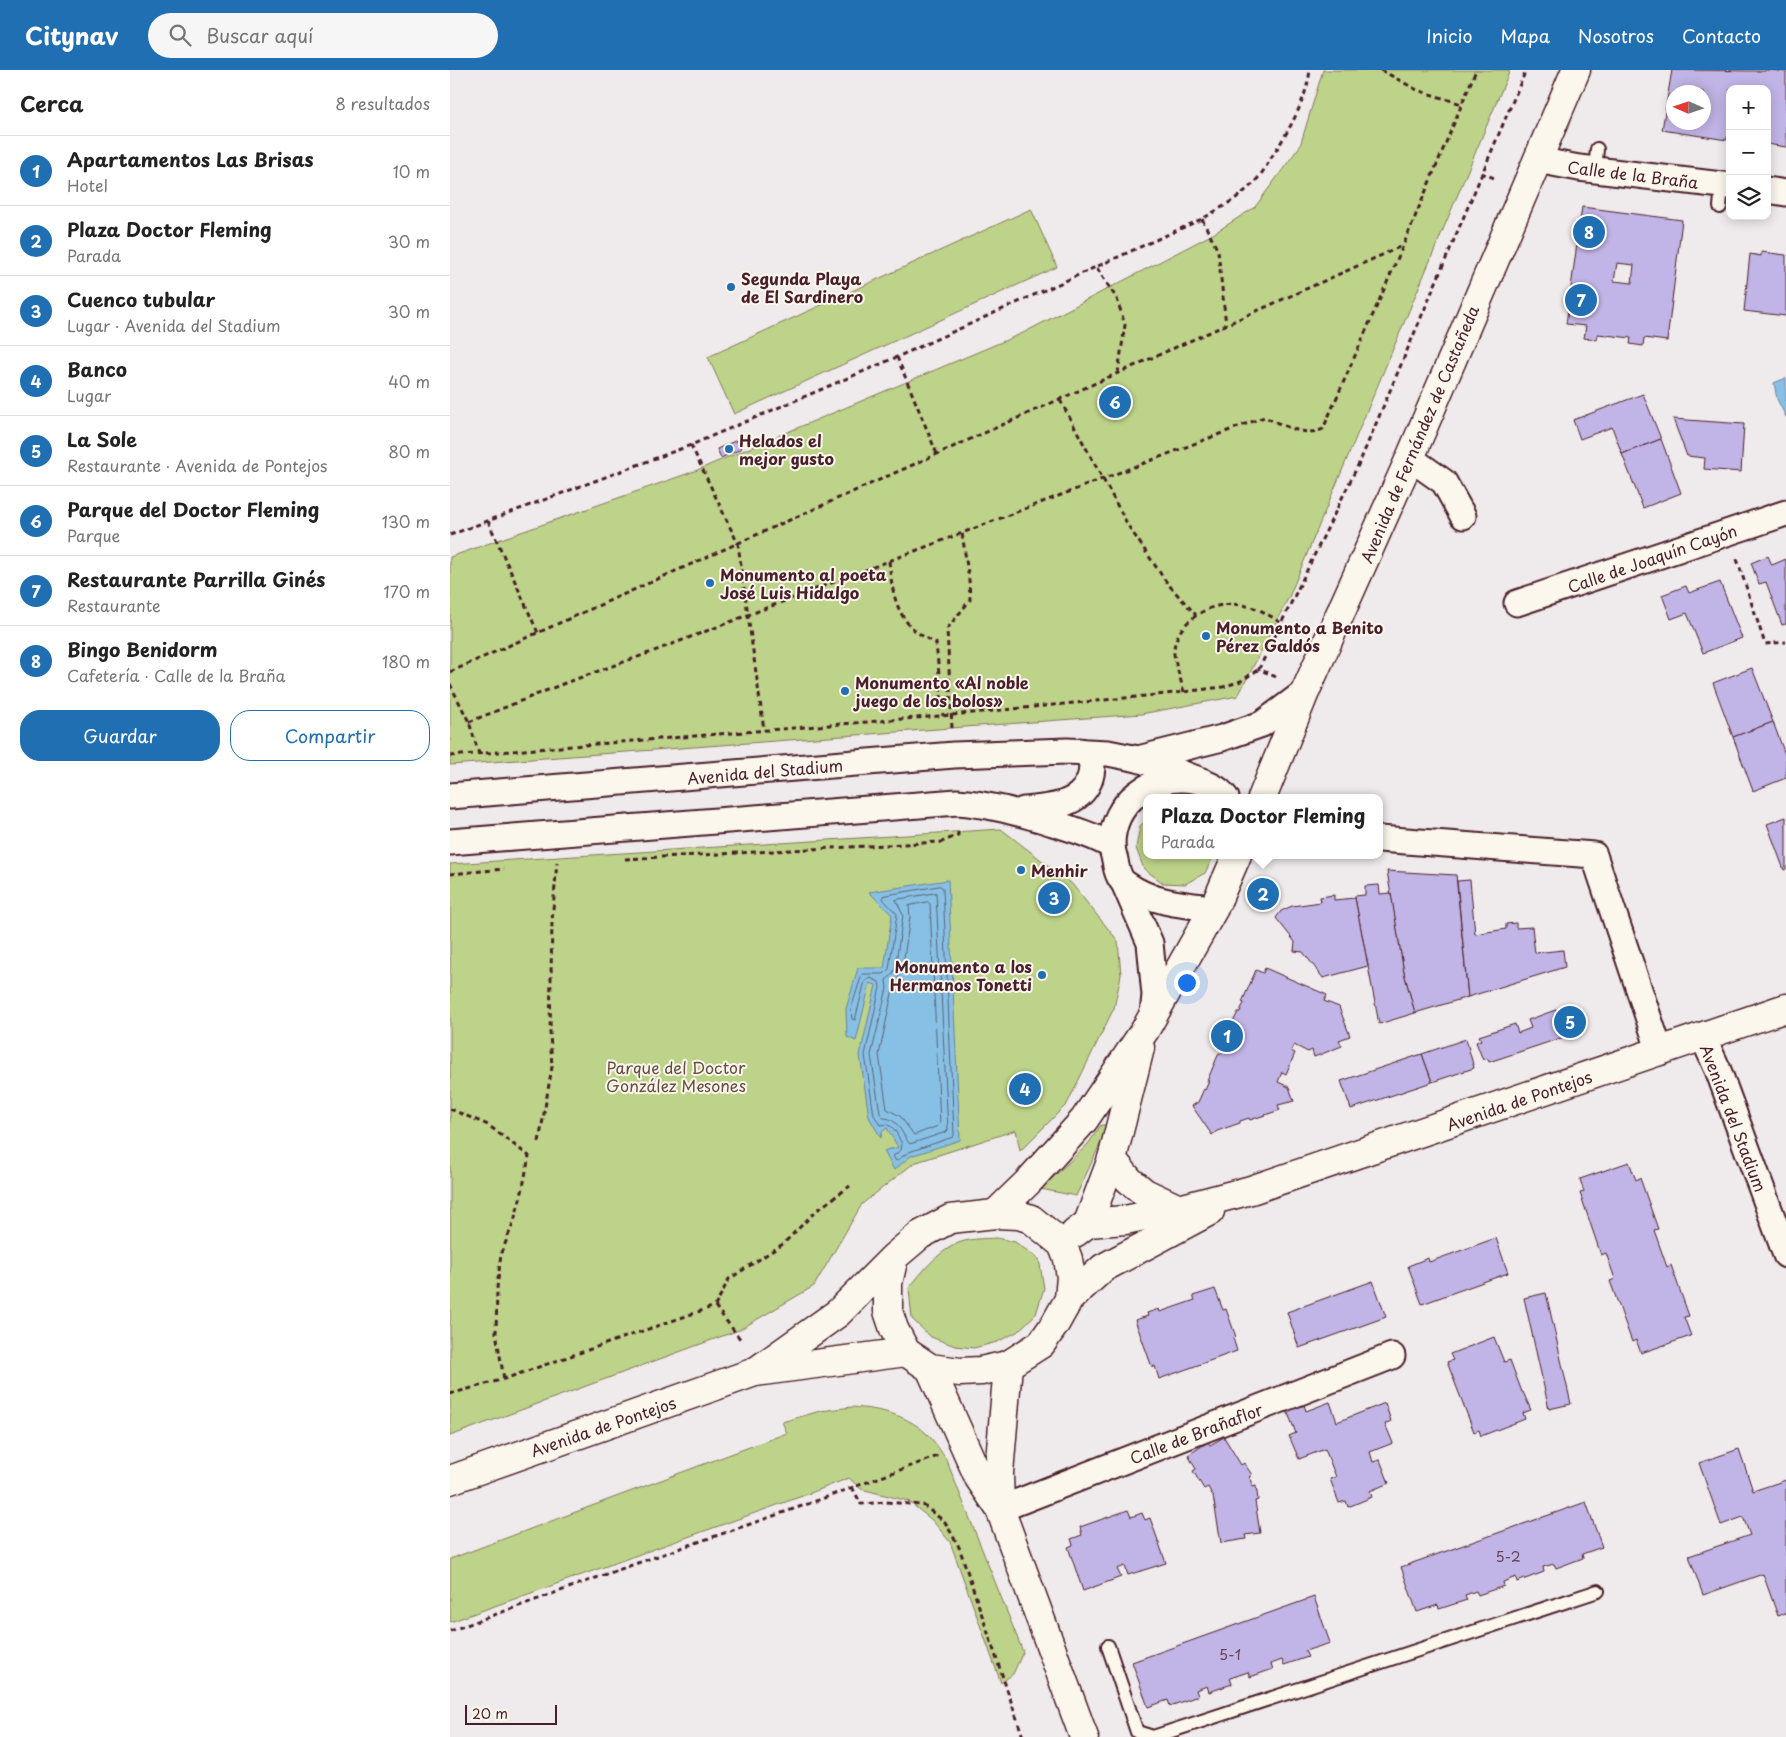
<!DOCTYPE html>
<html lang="es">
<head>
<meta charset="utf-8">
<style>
  body { margin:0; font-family:"Playpen Sans",sans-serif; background:#f6f6f6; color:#222 }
  .controls { position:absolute; right:15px; top:15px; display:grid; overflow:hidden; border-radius:10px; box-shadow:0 2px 12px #0003 }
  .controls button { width:45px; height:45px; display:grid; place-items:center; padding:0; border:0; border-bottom:1px solid #e0e0e0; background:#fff; color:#222; font:25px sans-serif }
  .compass { position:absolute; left:1216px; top:15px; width:45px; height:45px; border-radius:50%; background:#fff; box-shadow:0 2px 12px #0003; rotate:273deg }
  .scale { position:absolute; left:15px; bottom:12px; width:92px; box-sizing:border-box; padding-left:5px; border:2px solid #4a1f2b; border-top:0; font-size:14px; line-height:18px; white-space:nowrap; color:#4a1f2b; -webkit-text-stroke:4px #fbf7ec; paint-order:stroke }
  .you { position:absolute; left:736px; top:912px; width:18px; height:18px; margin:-12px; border:4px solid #fff; border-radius:50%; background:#1a73e8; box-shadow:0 0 0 8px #1a73e833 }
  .badge { display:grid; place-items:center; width:32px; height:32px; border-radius:50%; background:#1f6fb2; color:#fff; font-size:16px; font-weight:700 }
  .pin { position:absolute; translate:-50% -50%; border:2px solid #fff; box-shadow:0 1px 5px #0006 }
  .popup { position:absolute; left:693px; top:724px; width:240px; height:65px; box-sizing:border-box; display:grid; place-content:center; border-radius:10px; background:#fff; filter:drop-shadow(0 1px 4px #0005); font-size:16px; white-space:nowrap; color:#767676 }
  .popup b { font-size:19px; color:#222 }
  .popup::after { content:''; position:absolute; left:50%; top:100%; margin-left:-10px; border:10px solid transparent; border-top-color:#fff }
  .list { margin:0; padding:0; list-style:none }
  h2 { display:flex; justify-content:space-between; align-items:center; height:65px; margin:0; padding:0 20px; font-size:21px }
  h2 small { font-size:16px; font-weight:400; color:#767676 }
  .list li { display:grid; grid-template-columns:32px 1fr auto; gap:15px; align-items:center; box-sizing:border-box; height:70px; padding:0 20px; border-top:1px solid #e0e0e0 }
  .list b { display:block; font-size:19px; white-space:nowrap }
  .list p { margin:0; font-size:16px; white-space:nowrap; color:#767676 }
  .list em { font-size:16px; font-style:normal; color:#767676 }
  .actions { display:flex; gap:10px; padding:15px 20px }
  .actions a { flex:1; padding:11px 0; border:1px solid #1f6fb2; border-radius:20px; text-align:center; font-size:18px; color:#1f6fb2 }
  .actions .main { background:#1f6fb2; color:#fff }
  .icon { flex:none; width:28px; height:28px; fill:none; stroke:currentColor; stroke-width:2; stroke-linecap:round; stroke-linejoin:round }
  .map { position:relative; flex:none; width:1336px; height:1667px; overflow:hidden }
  header { display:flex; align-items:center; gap:30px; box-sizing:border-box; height:70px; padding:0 25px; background:#1f6fb2; color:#fff }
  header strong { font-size:24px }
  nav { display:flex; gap:28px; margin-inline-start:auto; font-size:18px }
  .search { width:350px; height:45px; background:#f6f6f6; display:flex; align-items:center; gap:12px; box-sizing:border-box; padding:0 18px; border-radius:28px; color:#767676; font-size:19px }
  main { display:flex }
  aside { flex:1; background:#fff }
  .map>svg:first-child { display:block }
</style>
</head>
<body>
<header>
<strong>Citynav</strong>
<div class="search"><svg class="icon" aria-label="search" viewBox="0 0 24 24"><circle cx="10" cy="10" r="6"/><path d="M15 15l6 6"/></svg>Buscar aquí</div>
<nav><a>Inicio</a><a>Mapa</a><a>Nosotros</a><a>Contacto</a></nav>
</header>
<main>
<aside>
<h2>Cerca<small>8 resultados</small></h2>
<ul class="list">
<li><span class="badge">1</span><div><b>Apartamentos Las Brisas</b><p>Hotel</p></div><em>10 m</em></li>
<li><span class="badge">2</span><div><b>Plaza Doctor Fleming</b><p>Parada</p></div><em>30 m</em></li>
<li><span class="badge">3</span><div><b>Cuenco tubular</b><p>Lugar · Avenida del Stadium</p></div><em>30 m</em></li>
<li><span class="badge">4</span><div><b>Banco</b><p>Lugar</p></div><em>40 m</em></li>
<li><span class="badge">5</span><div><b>La Sole</b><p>Restaurante · Avenida de Pontejos</p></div><em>80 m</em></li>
<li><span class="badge">6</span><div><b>Parque del Doctor Fleming</b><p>Parque</p></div><em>130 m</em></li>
<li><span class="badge">7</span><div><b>Restaurante Parrilla Ginés</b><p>Restaurante</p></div><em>170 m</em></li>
<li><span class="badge">8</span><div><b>Bingo Benidorm</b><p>Cafetería · Calle de la Braña</p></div><em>180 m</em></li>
</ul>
<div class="actions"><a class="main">Guardar</a><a>Compartir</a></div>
</aside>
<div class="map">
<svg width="1336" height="1667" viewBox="0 0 1336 1667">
  <rect width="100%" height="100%" fill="#efeaeb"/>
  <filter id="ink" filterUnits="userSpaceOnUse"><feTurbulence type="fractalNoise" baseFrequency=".02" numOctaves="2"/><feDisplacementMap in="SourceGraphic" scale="10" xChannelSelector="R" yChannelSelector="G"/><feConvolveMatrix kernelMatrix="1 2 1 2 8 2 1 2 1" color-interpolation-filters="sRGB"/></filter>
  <g filter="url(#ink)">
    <!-- green -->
    <g fill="#bdd389" stroke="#84795a">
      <path d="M873,0H1060L839,527L788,626L691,644L0,695V487L245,401L573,263L763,164L805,137L850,76Z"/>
      <path d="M581,139L607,197L284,344L258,287Z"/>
      <path d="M697,749V785H764L755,803L735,814L713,813L694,799L686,778L690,756Z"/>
      <path d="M551,759L621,813L668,871L671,905L664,938L617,1034L570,1081L566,1060L464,1093L412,1134L364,1216L289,1260L0,1366V794Z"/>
      <path d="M651,1055H659L626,1126L591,1119L638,1074Z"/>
      <path d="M547,1168L565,1172L589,1189L594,1218L586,1244L567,1262L547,1272L524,1278L505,1276L481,1267L462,1249L459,1218C472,1202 485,1185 504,1175C517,1168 533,1169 547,1168Z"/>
      <path d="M402,1337C431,1339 459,1345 480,1367C486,1373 491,1382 496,1389L573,1582L563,1604L551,1613L500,1472L482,1450L458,1431L411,1419L399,1408L358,1424L0,1552V1489L337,1363L332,1352L370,1341Z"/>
    </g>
    <!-- water -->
    <g fill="#86c1e5" stroke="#6e809b">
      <path d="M1336,308V347L1327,329L1324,313Z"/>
      <path d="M498,810L510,1070L461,1086L444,1100L434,1081C439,1078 443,1080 448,1077L437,1058L432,1062L431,1068L419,1047L410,985L426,915L420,913L406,971L397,967L396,939L408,898H434L442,845L419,822Z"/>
    </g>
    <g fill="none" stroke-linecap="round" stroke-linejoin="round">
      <!-- shore -->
      <g stroke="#626075" stroke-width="1">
        <path d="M490,816L493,818L504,1065L503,1067L459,1082L446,1091L443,1086L451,1080L452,1074C446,1063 444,1052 430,1055L424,1045L415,985L430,917L429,912L421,908L415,911L405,950L402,949L401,939L412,904H434L439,899L447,844L433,829V826Z"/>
        <path d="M486,823L498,1060L496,1062L460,1074C451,1064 449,1048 433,1048L430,1043L421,985L437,918L436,910L442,905L445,899L453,845L446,830Z"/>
        <path d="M478,832L480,834L490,1054L488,1056L464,1065L450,1046L437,1039L429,985L444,914L452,901L460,847L459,836Z"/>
      </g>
    </g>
    <!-- building -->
    <g fill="#c1b4e6" stroke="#4a1f2b" fill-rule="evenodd">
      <path d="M1222,0L1315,1V0H1321L1336,2V77L1317,74V19H1280V68L1277,67V70L1212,60ZM1224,22H1254V52H1224Z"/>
      <path d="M1132,137L1232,150L1217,271L1194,268L1193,276L1180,274L1181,268L1148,264L1147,270L1134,268L1136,256L1116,254ZM1167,193L1184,195L1182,213L1164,211Z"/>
      <path d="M1311,182L1336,185V246L1294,241L1300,184L1311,186Z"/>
      <path d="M1193,324L1211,369L1172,384L1162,357L1130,369L1123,350Z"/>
      <path d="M1223,349L1294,354L1291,402L1254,399L1255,388L1237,386Z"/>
      <path d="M1211,369L1231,423L1193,438L1172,384Z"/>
      <path d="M287,370L291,379L271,388L267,379Z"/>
      <path d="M1318,486L1322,495L1336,489V554L1332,555L1316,512L1309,514L1301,493Z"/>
      <path d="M1270,512L1292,568L1253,583L1237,543L1221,549L1212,525L1236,516L1239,523Z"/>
      <path d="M1302,598L1323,652L1283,667L1263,613Z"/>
      <path d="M1323,652L1336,687V708L1303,721L1283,667Z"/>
      <path d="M1336,747V799L1334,800L1317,754Z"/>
      <path d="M937,801L1006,805L1018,927L965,943L954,903Z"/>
      <path d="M1020,810L1025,864L1056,859V854L1066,853V858L1082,857L1085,883L1113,880L1115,897L1018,927L1007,811Z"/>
      <path d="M929,815L930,824L941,823L954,903L965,943L929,954L905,828V826L915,825V816Z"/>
      <path d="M884,825V830L905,828L918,896L873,908L853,882L844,881L845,872L826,848L831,841L842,836L871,832L870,827Z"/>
      <path d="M815,898L877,925L874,931L889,937L900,966L889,970L892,976L864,987L862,980L858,982L844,975L841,981L845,983L836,1004L832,1002L828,1012L839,1017L844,1031L828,1035L830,1040L800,1050L799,1048L790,1051V1053L767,1061L762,1065L742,1036L748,1032L754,1019L755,1020L759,1011H757L769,983L771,984L776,975L773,973L788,942H790L791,939L794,933L792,932L806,900L813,903Z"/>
      <path d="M1111,938L1112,942L1116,941L1120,952L1123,959L1118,961L1120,965L1039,992L1037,988L1033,990L1026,972L1031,970L1029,966L1065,954L1068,963L1081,958L1078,950Z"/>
      <path d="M1016,969L1024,998L982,1012L972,984Z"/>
      <path d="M972,984L982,1012L901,1039L891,1011Z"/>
      <path d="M1179,1092L1186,1110L1190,1108L1208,1159L1204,1160L1217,1197L1221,1195L1239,1246L1234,1247L1241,1266L1191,1283L1186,1270L1182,1272L1160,1211L1165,1209L1156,1183L1151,1185L1130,1123L1134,1122L1130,1109Z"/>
      <path d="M1046,1168L1058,1203L972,1234L958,1196L978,1188L979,1192Z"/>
      <path d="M923,1211L936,1247L849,1278L837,1242Z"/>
      <path d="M765,1219L773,1240L776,1239L786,1267L783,1268L787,1281L709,1309L705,1296L702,1297L685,1250L698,1246L697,1243L709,1239L710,1242L745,1230L743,1226Z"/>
      <path d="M1096,1223L1121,1334L1099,1339L1074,1228Z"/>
      <path d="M1044,1267L1054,1292L1060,1290L1072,1322H1073L1081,1340L1073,1343L1075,1349L1031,1366L1029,1360L1024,1362L997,1292L1003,1290L1000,1284Z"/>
      <path d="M880,1332L887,1352L935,1333L941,1351L935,1354L943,1373L920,1382L923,1392L930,1390L939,1413L920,1421L922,1427L898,1437L896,1431L889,1433L880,1409L886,1407L875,1379L849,1389L839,1366L846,1363L837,1341L854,1335L856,1341Z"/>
      <path d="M774,1367L791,1395L794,1393L802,1405L799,1407L802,1411V1417L806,1416L808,1430L805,1431L810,1463L795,1465L796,1469L771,1473L763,1426L758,1417L754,1419L743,1401L746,1399L738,1385L758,1372L760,1375Z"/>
      <path d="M1289,1379L1303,1421L1336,1410V1543L1328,1546L1313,1504L1253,1525L1239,1486L1300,1465L1293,1447L1271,1455L1249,1393Z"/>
      <path d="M1136,1432L1152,1477L1132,1484L1133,1488L1106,1498L1104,1494L1093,1497L1094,1502L1067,1512L1066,1507L1053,1512L1054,1516L1028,1525L1026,1521L1015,1525L1017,1530L989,1539L988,1535L967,1542L951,1497Z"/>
      <path d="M678,1440L681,1447L692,1443L695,1450L700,1448L716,1493L678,1505L675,1496L667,1499L671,1507L633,1521L618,1477L623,1475L621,1469L632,1465L630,1457Z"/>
      <path d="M864,1527L880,1573L855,1581L858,1587L834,1595L832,1590L821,1594L823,1599L800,1607L798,1602L780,1608L782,1614L759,1622L757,1616L746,1620L748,1626L720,1636L718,1630L698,1637L682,1592Z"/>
    </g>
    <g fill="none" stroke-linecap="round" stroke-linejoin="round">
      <defs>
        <g id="lane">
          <path d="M1145,100L1147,79"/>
          <path d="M1270,137L1272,115"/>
          <path d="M658,1576L687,1662L703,1667L1148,1521"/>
        </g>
        <g id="street">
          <path d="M1087,90L1129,98L1280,116"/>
          <path d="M1317,120L1336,123"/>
          <path d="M960,388L994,412L1013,446"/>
          <path d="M1067,533L1336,443"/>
          <path d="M688,689L772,668L812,654L855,622"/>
          <path d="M0,726L504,685L617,681L658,683L688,689L728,702L752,711"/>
          <path d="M574,740C598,738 629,736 639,711C641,706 642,700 642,695C641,688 637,683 630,681"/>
          <path d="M929,769L1144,785L1210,982"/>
          <path d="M0,772L507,732C536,734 562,741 590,749C615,757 639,763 662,776"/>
          <path d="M674,813L700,873L705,925L703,945"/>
          <path d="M764,838C733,835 702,833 676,814C669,810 666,798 665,790C664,786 662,780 662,775C662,732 702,703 743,710C755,712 769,718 776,728"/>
          <path d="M1253,967L1268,1000L1336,1185"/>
          <path d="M550,1439L942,1286"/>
        </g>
        <g id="secondary">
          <path d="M812,728L855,622L960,388L1126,0"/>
          <path d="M662,1089L679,1110L695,1123L729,1139"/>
          <path d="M545,1144L579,1111L634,1050L695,960L764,838L787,785"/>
          <path d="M638,1153L675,1150L729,1139L801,1120L1336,938"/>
          <path d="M625,1163L638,1153L662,1089L690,978"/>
          <path d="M619,1229L653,1198L760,1141"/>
          <path d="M480,1298L529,1408L550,1439L634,1667"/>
          <path d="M305,1302L388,1243L444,1187L470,1165L500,1149L545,1144L569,1145L581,1149L612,1174L618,1189L621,1207L619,1229L605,1254L591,1274L558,1295L531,1301L510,1302L480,1298L456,1282L444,1259L438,1241V1213L444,1187"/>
          <path d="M0,1410L305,1302L456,1282"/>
          <path d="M550,1439L549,1403L558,1295"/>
        </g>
      </defs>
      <!-- lane casing -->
      <use href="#lane" stroke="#4a1f2b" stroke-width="16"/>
      <!-- street casing -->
      <use href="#street" stroke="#4a1f2b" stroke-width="29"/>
      <!-- secondary casing -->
      <use href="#secondary" stroke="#4a1f2b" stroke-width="31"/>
      <!-- path -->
      <g stroke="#4a1f2b" stroke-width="3" stroke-dasharray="5 4" stroke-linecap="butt">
        <path d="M931,0L967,20L1012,34"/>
        <path d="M1031,103L1047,109"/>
        <path d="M752,149L768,181L776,255"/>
        <path d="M647,198L667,229L675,255L668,303"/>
        <path d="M447,287L487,384"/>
        <path d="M610,330L679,457L717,513L746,545"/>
        <path d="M241,375L288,474L314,660"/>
        <path d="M38,451L88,563"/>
        <path d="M0,465L241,375L447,287L752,149C772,137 793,126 808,108C813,102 817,95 821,88C838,62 856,32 860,0"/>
        <path d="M1287,489L1315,574L1336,572"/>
        <path d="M439,491C443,529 447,556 486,573L493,646"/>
        <path d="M0,602L952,176"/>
        <path d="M826,607L809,599L911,389L1076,0"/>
        <path d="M0,614L19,652L29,684"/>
        <path d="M734,622C731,610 726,597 724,584C723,573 729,561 737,553C756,535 779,530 804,538C814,541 823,548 832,553"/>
        <path d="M19,652L115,613L199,583L512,463"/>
        <path d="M502,658L497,559L520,530L519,510L512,463L814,347C832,354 854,368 873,359L953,176L1026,0"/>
        <path d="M0,686L502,645L716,624L773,617L791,611L809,599"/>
        <path d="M175,789L492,772L508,765V759"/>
        <path d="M0,804L54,799"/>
        <path d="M0,1039L38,1055L79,1086L72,1122L64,1151L51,1184L47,1218L46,1263L54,1309"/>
        <path d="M89,1072L102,997L100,963L102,851L107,792"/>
        <path d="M265,1236L291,1270"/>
        <path d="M0,1324L54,1309L265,1236L279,1209L333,1174L366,1141L400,1116"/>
        <path d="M402,1417L411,1434L436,1432L473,1435L495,1452L509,1477L573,1667"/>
        <path d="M0,1561L179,1496L355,1435L488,1386"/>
      </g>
      <!-- lane -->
      <use href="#lane" stroke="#fbf7ec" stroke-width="12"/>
      <!-- street -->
      <use href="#street" stroke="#fbf7ec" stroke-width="25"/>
      <!-- secondary -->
      <use href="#secondary" stroke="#fbf7ec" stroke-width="28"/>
    </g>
  </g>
  <!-- markers -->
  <g fill="#1f6fb2" stroke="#fbf7ec" stroke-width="2">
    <circle cx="281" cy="217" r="5"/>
    <circle cx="279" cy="379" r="5"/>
    <circle cx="260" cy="513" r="5"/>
    <circle cx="756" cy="566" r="5"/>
    <circle cx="395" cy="621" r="5"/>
    <circle cx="571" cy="800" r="5"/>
    <circle cx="592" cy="905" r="5"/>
  </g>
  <g text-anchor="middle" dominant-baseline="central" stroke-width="4" stroke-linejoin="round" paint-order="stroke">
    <!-- number labels -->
    <g font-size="14" fill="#68445a">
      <text x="1058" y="1486">5-2</text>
      <text x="780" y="1584">5-1</text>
    </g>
    <!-- street labels -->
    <g font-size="16" fill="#4a1f2b" stroke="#fbf7ec">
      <text transform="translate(1183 104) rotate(7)">Calle de la Braña</text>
      <text transform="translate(969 364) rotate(-67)">Avenida de Fernández de Castañeda</text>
      <text transform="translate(1202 488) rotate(-19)">Calle de Joaquín Cayón</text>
      <text transform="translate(315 701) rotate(-5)">Avenida del Stadium</text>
      <text transform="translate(1069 1030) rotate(-19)">Avenida de Pontejos</text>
      <text transform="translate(1284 1048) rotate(69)">Avenida del Stadium</text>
      <text transform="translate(153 1356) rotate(-19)">Avenida de Pontejos</text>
      <text transform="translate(746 1363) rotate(-21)">Calle de Brañaflor</text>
    </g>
    <!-- poi labels -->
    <g font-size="16" font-weight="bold" fill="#4a1f2b" stroke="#fbf7ec" text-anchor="start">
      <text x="291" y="208">Segunda Playa<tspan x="291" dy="18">de El Sardinero</tspan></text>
      <text x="289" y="370">Helados el<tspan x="289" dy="18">mejor gusto</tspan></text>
      <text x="270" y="504">Monumento al poeta<tspan x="270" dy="18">José Luis Hidalgo</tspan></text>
      <text x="766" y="557">Monumento a Benito<tspan x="766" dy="18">Pérez Galdós</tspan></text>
      <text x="405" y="612">Monumento «Al noble<tspan x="405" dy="18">juego de los bolos»</tspan></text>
      <text x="581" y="800">Menhir</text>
      <text x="582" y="896" text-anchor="end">Monumento a los<tspan x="582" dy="18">Hermanos Tonetti</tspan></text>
    </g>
    <!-- park labels -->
    <g font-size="16" fill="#674c42" stroke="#fbf7ec">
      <text x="226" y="997">Parque del Doctor<tspan x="226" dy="18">González Mesones</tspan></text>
    </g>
  </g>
</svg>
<div class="controls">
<button>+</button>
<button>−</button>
<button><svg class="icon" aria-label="layers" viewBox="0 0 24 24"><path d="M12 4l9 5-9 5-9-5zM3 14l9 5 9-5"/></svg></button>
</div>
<svg class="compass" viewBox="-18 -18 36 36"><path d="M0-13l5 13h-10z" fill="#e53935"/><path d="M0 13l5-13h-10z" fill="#767676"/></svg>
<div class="scale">20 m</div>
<div class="you"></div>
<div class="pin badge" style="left:777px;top:966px">1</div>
<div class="pin badge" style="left:813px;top:824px">2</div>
<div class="popup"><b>Plaza Doctor Fleming</b>Parada</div>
<div class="pin badge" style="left:604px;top:828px">3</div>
<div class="pin badge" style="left:575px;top:1019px">4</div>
<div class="pin badge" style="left:1120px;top:952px">5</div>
<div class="pin badge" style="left:665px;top:332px">6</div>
<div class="pin badge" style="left:1131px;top:230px">7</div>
<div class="pin badge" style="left:1139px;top:162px">8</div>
</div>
</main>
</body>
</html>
